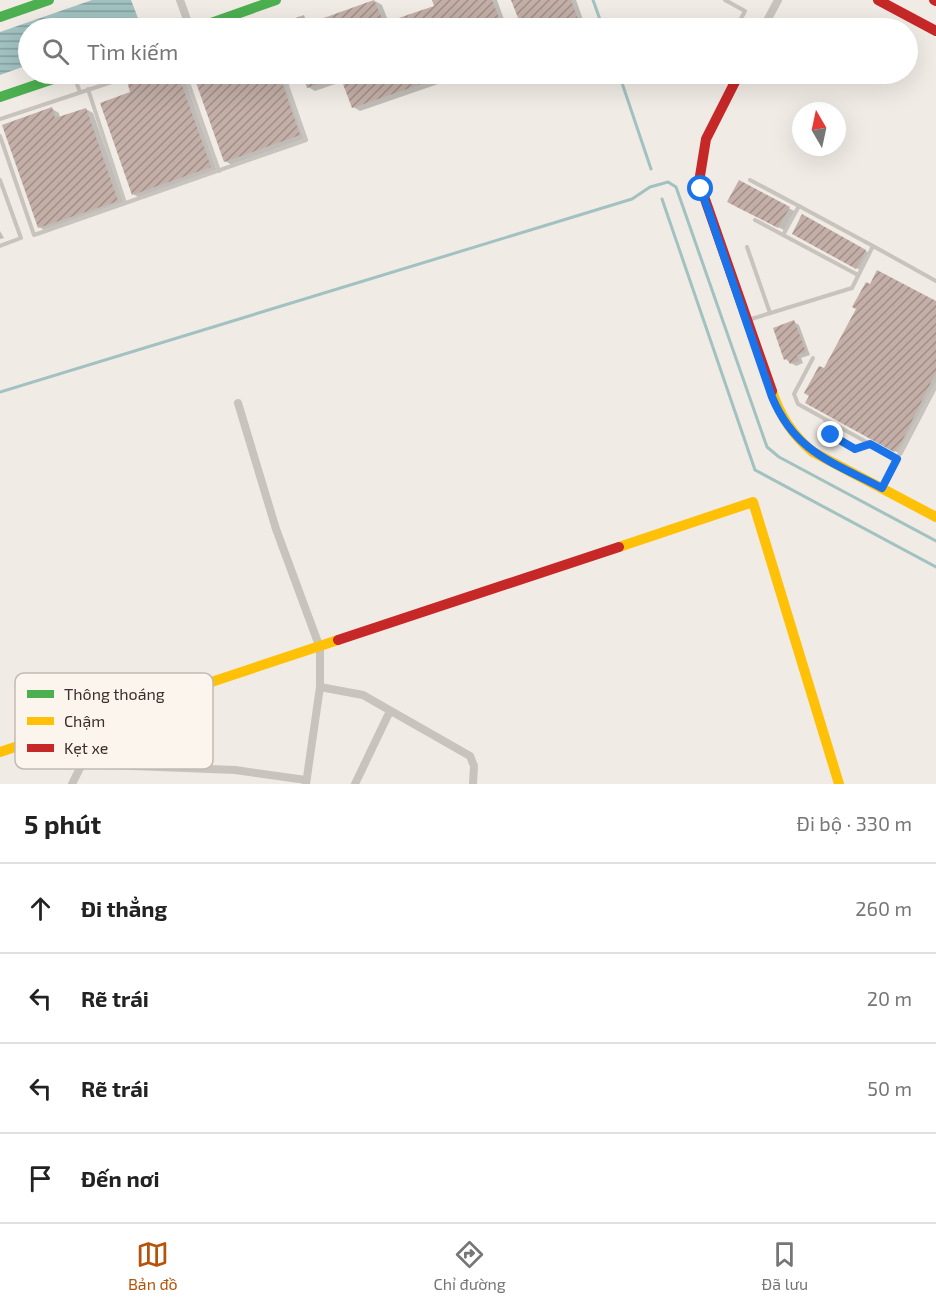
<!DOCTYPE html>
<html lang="vi">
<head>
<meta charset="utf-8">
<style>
  body { margin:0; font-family:"Exo 2",sans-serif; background:#f6f6f6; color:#222 }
  .compass { position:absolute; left:792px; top:102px; width:54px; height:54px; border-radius:50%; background:#fff; box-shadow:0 6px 24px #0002; rotate:351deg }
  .stop { position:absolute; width:18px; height:18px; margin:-14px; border:4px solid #1a73e8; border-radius:50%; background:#fff }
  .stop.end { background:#1a73e8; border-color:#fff; box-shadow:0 2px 6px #0008 }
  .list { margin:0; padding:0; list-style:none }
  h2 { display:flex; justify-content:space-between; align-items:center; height:78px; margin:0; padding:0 24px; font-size:26px }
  h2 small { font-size:20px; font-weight:400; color:#767676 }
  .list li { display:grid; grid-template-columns:39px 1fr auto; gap:18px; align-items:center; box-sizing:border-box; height:90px; padding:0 24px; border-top:2px solid #e0e0e0 }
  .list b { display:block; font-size:22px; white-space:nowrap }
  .list em { font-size:20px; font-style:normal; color:#767676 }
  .icon { flex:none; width:33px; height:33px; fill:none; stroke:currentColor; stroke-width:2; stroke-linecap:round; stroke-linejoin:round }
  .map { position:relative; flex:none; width:936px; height:784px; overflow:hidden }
  .search { position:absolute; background:#fff; box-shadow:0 6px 24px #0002; left:18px; right:18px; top:18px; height:66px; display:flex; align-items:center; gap:15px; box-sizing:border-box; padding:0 21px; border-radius:33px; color:#767676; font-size:22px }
  .sheet { height:438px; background:#fff }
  nav { display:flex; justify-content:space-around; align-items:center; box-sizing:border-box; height:84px; border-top:2px solid #e0e0e0; background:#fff; font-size:16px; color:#767676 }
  nav a { display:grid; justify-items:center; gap:3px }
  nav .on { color:#b45309 }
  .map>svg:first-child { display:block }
</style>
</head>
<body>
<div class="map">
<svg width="936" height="784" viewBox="0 0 936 784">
  <defs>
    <pattern id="water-rules" width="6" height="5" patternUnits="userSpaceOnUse" patternTransform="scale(1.5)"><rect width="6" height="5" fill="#a1c2c1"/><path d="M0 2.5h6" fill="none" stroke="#849e9d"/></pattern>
    <pattern id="building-hatch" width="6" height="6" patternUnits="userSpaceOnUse" patternTransform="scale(1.5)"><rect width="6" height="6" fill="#c3afa7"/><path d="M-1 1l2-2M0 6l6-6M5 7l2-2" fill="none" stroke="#a08f88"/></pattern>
  </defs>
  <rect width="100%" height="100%" fill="#f0ebe5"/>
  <!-- water -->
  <path fill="url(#water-rules)" d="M92,0H131L141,26L134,28H28V65L0,75V32Z"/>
  <!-- shadow -->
  <g fill="#0003">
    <path d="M434,0H497L507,28H288L286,23L304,17L312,24L375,1L382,5L389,23L436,6Z"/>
    <path d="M513,0H576L586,28H523Z"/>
    <path d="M154,74H183L217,171L140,198L133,194L132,93L129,82Z"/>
    <path d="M195,74H287L286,80L306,139L232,165L225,161Z"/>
    <path d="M303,74H467L360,111L353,107L344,81L315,91L308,87Z"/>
    <path d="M52,109L59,113L60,118L86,109L93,113L125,205L46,231L39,227Z"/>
    <path d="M740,182L796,212L786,231L735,206Z"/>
    <path d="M803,216L871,254L862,271L794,234Z"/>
    <path d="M0,231L4,238L0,239Z"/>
    <path d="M936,303V390L902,455L807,403L825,370Z"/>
    <path d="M794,322L799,325L810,355L801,358L803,363L796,366L785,359Z"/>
  </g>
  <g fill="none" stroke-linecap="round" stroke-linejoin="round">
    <!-- stream -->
    <g stroke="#a1c2c1" stroke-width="3">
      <path d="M593,0L603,28"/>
      <path d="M619,74L651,169"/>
      <path d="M662,199L755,470L936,567"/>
      <path d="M0,392L632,199L650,187L668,182L676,187L767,447L779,457L936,541"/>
    </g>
  </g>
  <!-- building -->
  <g fill="url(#building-hatch)">
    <path d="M374,0L384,23L434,6L432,0H492L503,28H286L284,22L304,15L307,24Z"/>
    <path d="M511,0H571L581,28H522Z"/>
    <path d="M150,74H178L211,167L132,195L100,103L130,92L127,81Z"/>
    <path d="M193,74H279L300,135L224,162Z"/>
    <path d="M302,74H447V75L352,108L340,76L307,88Z"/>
    <path d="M52,107L55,118L86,108L118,201L38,228L2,125Z"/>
    <path d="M739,180L790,207L778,228L727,202Z"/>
    <path d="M802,214L866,250L856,269L792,234Z"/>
    <path d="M877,270L936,301V372L902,441L894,452L805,403L809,396L804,393L819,366L824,368L856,309L852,307L866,282L870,284Z"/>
    <path d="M794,320L806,352L797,355L799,361L790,364L787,358L784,360L773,328Z"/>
  </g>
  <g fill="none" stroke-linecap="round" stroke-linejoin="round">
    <!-- lane -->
    <g stroke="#c9c3be" stroke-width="4">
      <path d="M725,0L745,11L736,28"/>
      <path d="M692,20L707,28"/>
      <path d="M73,74L80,92"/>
      <path d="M185,74L219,171"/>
      <path d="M88,89L125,203"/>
      <path d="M0,119L136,74"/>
      <path d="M0,136L34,235L306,140L283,74"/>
      <path d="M0,180L21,238L0,246"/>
      <path d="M750,180L799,206L783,235"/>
      <path d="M799,206L873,246"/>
      <path d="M755,220L858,275"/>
      <path d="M747,247L770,313"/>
      <path d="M748,320L852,288L873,246L936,281"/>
      <path d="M813,358L794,394L798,404L897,459"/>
      <path d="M825,420L831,435L855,449L870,444"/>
      <path d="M882,488L936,385"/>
    </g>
    <!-- street -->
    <g stroke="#c9c3be" stroke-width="8">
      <path d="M180,0L190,28"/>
      <path d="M763,28L778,0"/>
      <path d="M238,403L276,529L320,648V687L306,784"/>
      <path d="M320,687L363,695L470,756L474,766L473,784"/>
      <path d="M82,764L235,770L306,780"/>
      <path d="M72,784L82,764L83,726"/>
      <path d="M355,784L390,711"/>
    </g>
    <!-- fast -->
    <g stroke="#4caf50" stroke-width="10">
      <path d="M0,17L49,0"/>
      <path d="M197,28L276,0"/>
      <path d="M0,97L68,74"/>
    </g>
    <!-- slow -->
    <g stroke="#ffc107" stroke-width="10">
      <path d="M772,391C780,416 792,435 813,452L936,517"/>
      <path d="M619,547L753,502L839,784"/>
      <path d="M0,752L338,640"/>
    </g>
    <!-- jam -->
    <g stroke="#c62828" stroke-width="10">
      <path d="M878,0L936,31"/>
      <path d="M934,0L936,1"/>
      <path d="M739,74L706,139L699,182L772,391"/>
      <path d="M338,640L619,547"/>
    </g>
  </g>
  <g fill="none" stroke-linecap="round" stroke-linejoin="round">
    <!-- route -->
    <path stroke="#1a73e8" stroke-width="8" d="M701,189L772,397C795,452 832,462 882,488L897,459L870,444L855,449L831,435"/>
  </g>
  <!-- legend -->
  <rect x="15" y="673" width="198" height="96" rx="9" fill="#fbf5ee" stroke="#c1bab4" stroke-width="1.5"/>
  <rect x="27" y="690" width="27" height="8" fill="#4caf50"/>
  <rect x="27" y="717" width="27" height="8" fill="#ffc107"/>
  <rect x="27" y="744" width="27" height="8" fill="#c62828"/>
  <g font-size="16" fill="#3b302b">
    <text x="64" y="700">Thông thoáng</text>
    <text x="64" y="727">Chậm</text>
    <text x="64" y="754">Kẹt xe</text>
  </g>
</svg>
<svg class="compass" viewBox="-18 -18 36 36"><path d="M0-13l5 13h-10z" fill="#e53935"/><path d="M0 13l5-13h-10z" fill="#767676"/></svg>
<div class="stop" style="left:701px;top:189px"></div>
<div class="stop end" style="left:831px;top:435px"></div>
<div class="search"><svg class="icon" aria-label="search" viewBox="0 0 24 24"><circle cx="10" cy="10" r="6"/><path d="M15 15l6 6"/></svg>Tìm kiếm</div>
</div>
<section class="sheet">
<h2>5 phút<small>Đi bộ · 330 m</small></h2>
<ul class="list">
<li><svg class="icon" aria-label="ahead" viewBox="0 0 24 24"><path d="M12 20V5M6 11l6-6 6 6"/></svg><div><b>Đi thẳng</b></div><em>260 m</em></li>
<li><svg class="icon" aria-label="left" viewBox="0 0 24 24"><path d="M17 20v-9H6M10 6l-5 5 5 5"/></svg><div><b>Rẽ trái</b></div><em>20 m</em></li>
<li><svg class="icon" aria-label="left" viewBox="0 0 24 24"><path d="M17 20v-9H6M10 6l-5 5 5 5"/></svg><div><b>Rẽ trái</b></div><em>50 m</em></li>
<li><svg class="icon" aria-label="arrive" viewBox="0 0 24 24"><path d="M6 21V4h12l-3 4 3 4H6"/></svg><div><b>Đến nơi</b></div></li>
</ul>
</section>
<nav>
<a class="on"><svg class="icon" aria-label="map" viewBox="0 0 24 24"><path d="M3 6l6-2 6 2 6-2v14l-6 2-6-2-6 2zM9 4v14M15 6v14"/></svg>Bản đồ</a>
<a><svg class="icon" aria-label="directions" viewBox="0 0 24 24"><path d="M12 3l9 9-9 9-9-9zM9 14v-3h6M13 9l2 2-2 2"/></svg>Chỉ đường</a>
<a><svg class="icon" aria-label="saved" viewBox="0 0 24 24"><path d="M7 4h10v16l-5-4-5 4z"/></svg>Đã lưu</a>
</nav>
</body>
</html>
